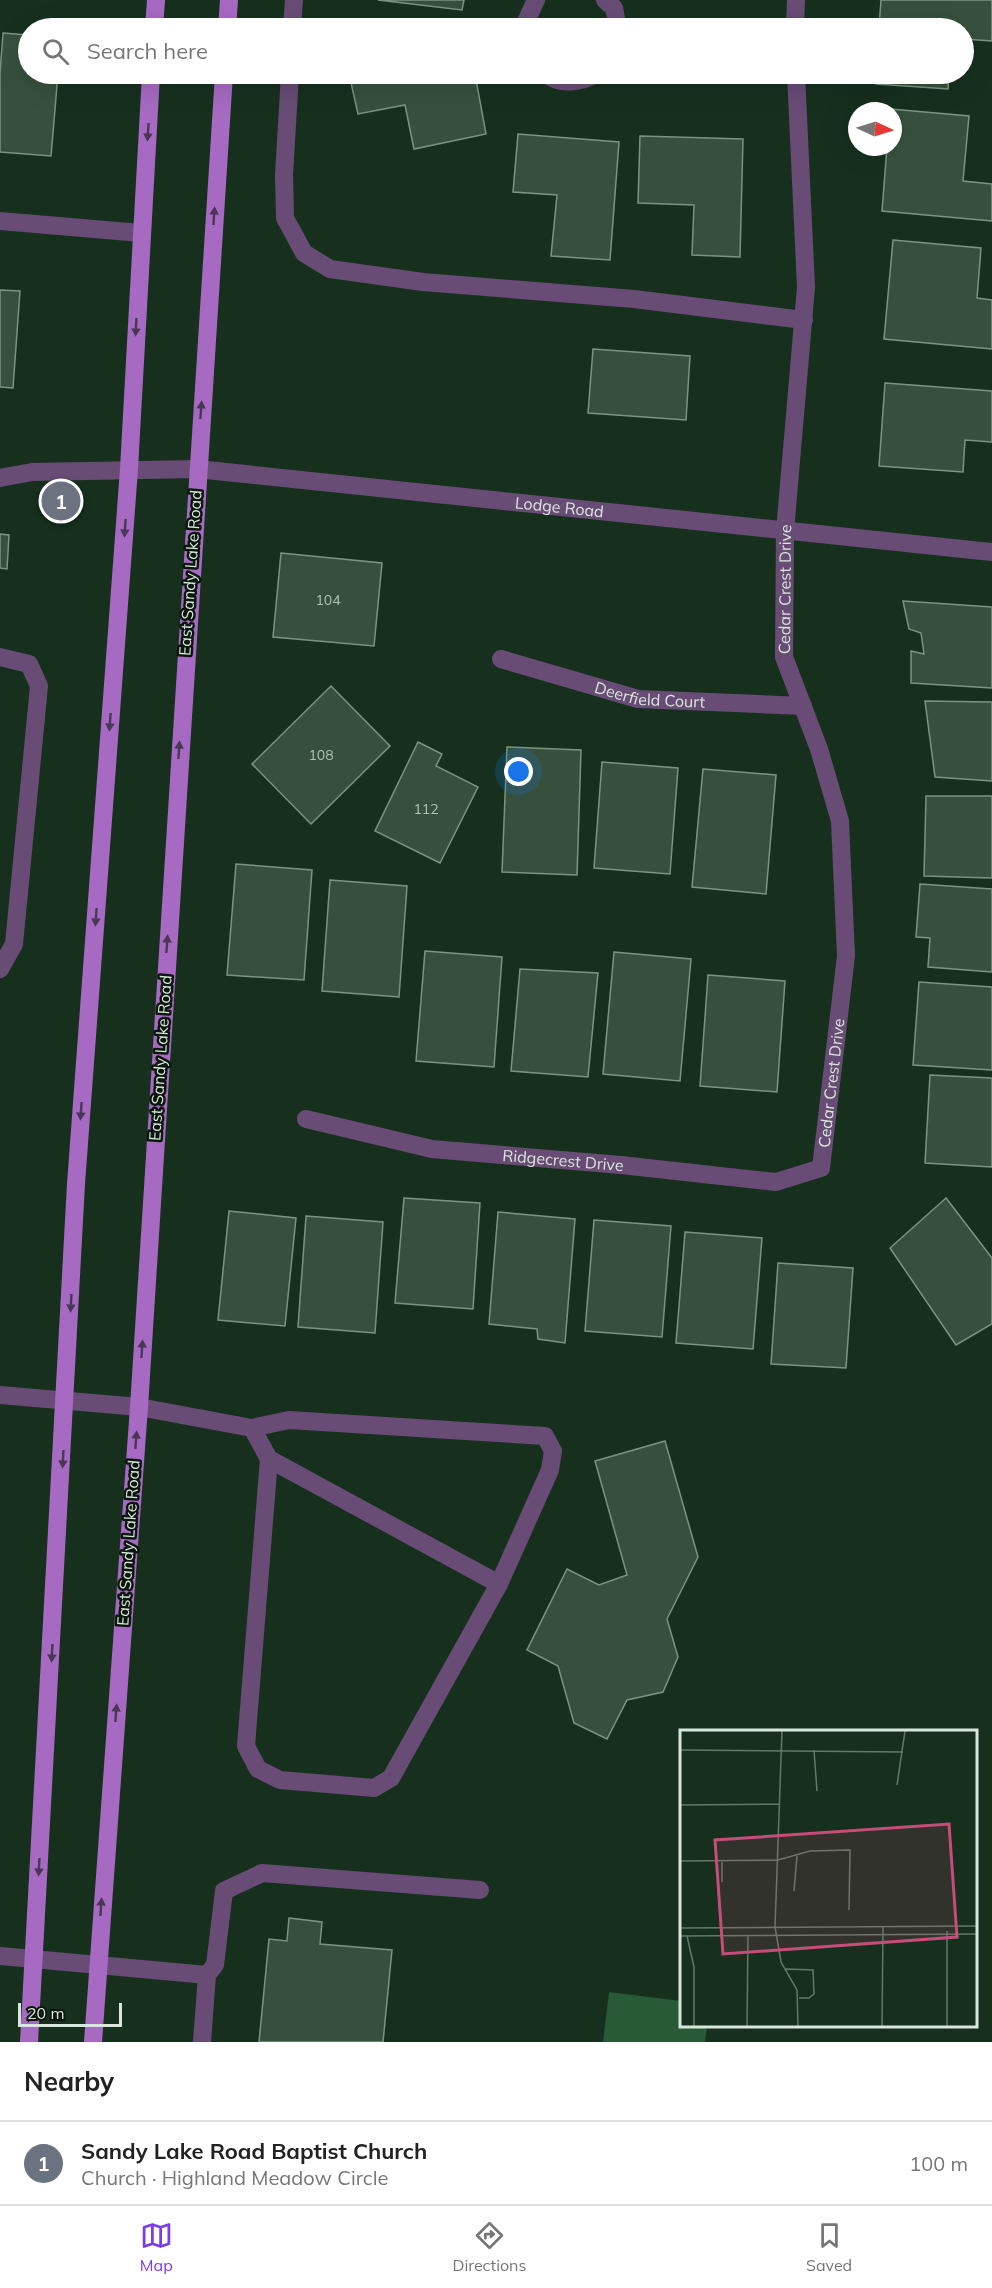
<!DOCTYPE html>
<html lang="en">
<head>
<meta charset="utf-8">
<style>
  body { margin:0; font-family:Mulish,sans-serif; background:#f6f6f6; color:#222 }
  .compass { position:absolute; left:848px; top:102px; width:54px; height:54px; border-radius:50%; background:#fff; box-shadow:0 6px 24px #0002; rotate:94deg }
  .scale { position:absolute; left:18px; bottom:15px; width:104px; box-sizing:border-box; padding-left:6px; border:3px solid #d8e7db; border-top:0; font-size:16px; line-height:21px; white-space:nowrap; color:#d8e7db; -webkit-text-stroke:4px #0a150d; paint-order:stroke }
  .you { position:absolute; left:519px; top:772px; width:21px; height:21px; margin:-15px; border:4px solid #fff; border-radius:50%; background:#1a73e8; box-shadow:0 0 0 9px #1a73e833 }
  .badge { display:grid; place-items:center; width:39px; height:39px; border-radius:50%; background:#7c3aed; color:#fff; font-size:20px; font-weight:700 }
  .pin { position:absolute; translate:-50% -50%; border:3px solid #fff; box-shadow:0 2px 6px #0006 }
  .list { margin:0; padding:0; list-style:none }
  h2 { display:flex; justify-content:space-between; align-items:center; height:78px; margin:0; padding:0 24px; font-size:26px }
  h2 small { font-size:20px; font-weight:400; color:#767676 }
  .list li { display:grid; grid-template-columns:39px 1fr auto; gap:18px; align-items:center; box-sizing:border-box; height:84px; padding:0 24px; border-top:2px solid #e0e0e0 }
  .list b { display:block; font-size:22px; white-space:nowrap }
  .list p { margin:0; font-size:20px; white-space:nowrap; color:#767676 }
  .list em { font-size:20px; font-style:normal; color:#767676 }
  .icon { flex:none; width:33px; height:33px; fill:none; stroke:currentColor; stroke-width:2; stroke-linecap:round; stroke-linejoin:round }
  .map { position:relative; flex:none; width:992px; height:2042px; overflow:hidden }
  .search { position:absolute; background:#fff; box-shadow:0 6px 24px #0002; left:18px; right:18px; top:18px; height:66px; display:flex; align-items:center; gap:15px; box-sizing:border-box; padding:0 21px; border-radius:33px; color:#767676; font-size:22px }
  .sheet { height:162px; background:#fff }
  nav { display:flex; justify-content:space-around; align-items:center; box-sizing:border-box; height:84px; border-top:2px solid #e0e0e0; background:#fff; font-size:16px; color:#767676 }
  nav a { display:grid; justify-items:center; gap:3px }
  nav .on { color:#7c3aed }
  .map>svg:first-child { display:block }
</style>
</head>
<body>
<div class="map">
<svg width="992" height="2042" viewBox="0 0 992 2042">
  <rect width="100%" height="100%" fill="#17301e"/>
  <!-- green -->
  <path fill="#285a37" d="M609,1992L681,2001L682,2026H707L705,2042H603Z"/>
  <!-- building -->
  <g fill="#37503d" stroke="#79957f" stroke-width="1.5">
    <path d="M378,0H464L462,10Z"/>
    <path d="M881,0H992V41L964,39V28H879Z"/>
    <path d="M3,33L28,35V74H58L51,156L0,152V73Z"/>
    <path d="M349,74H475L486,134L414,149L405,105L358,114Z"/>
    <path d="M876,74H949L948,89L876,84Z"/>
    <path d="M891,109L969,116L963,181L992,184V221L882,211L887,147H893V111Z"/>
    <path d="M518,134L619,142L610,260L551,256L557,195L513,192Z"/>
    <path d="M640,136L743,139L740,257L692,255L694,205L638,203Z"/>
    <path d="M893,240L981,248L977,298L992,300V349L884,339Z"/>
    <path d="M0,290L20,291L13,388L0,387Z"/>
    <path d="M593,349L690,356L686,420L588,413Z"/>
    <path d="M885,383L992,391V442L965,440L963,472L879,466Z"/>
    <path d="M0,534L9,535L7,569L0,568Z"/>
    <path d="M281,553L382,563L374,646L273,637Z"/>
    <path d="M903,601L992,607V688L911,683V651L924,654L921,633L909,629Z"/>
    <path d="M331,686L390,746L311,824L252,764Z"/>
    <path d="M925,701L992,702V781L935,777Z"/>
    <path d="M418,742L442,754L436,766L478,787L440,863L375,831Z"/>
    <path d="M507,747L581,750L577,875L502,872Z"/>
    <path d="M602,762L678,768L670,874L594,868Z"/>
    <path d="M703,769L776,775L766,894L692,887Z"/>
    <path d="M926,796H992V878L924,876Z"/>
    <path d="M236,864L312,870L304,980L227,975Z"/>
    <path d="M330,880L407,886L399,997L322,991Z"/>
    <path d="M920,884L992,889V972L928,967L930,938L916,937Z"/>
    <path d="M425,951L502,957L494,1067L416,1061Z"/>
    <path d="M614,952L691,959L680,1081L603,1074Z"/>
    <path d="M520,969L598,973L588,1077L511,1071Z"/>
    <path d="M708,975L785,981L777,1092L700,1086Z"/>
    <path d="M919,982L992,987V1070L913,1065Z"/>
    <path d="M930,1075L992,1078V1167L925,1163Z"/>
    <path d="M404,1198L480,1203L473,1309L395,1303Z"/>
    <path d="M946,1198L992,1258V1324L956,1345L890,1248Z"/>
    <path d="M229,1211L296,1218L285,1326L218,1320Z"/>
    <path d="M498,1212L575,1219L565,1343L538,1339L537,1329L489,1324Z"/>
    <path d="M306,1216L383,1222L375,1333L298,1327Z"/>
    <path d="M594,1220L671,1226L662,1337L585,1331Z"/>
    <path d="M685,1232L762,1238L753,1349L676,1343Z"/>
    <path d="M778,1263L853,1268L846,1368L771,1364Z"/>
    <path d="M665,1441L698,1557L667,1619L678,1657L663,1692L627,1700L607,1739L574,1723L558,1666L527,1650L567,1569L599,1585L627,1575L595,1461Z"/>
    <path d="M289,1918L322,1922L320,1944L392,1950L383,2042H259L269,1939L287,1941Z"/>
  </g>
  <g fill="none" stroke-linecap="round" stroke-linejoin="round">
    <!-- minor -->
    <g stroke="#684c76" stroke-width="18">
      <path d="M605,0L614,8L618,28"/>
      <path d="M292,28L294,0"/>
      <path d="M523,28L536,0"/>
      <path d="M795,28L796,0"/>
      <path d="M290,74L284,175L285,218L304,253L330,269L423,282L634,299L804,320"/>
      <path d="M546,74C560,86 582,82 596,74"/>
      <path d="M0,221L141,233"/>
      <path id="s1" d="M0,478L32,472L197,469L992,552"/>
      <path d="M0,657L29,664L39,686L14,944L0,969"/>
      <path id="s2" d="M501,659L638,699L803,706"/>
      <path id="s3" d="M306,1119L432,1149L621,1165L776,1182L821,1168L846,956L840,821L819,749L784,657L785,531L806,287L796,74"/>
      <path d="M0,1395L139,1407L252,1428L269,1459L499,1584L550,1470L553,1451L545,1436L289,1420L252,1428"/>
      <path d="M269,1459L246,1746L258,1769L280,1780L374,1788L391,1778L499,1584"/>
      <path d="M0,1956L207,1975L215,1965L224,1891L262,1873L480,1890"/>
      <path d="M202,2042L207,1975"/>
    </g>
    <!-- major -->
    <g stroke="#a66ac2" stroke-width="18">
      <path d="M154,28L156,0"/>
      <path d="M227,28L229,0"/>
      <path d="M29,2042L76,1184L129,469L151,74"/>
      <path d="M93,2042L139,1407L224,74"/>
    </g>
  </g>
  <!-- one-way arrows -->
  <defs><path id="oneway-solid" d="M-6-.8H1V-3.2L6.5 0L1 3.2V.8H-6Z" transform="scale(1.5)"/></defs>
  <g fill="#483755">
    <use href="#oneway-solid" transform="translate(148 132) rotate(94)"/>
    <use href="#oneway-solid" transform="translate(214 216) rotate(-86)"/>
    <use href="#oneway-solid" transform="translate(136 327) rotate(93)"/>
    <use href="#oneway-solid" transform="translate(201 410) rotate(-86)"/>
    <use href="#oneway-solid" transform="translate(125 528) rotate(94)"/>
    <use href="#oneway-solid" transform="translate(110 722) rotate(94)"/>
    <use href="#oneway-solid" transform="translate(179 750) rotate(-86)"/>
    <use href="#oneway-solid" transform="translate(96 917) rotate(94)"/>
    <use href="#oneway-solid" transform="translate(167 944) rotate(-86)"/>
    <use href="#oneway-solid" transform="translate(81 1111) rotate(94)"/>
    <use href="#oneway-solid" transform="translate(71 1303) rotate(93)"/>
    <use href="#oneway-solid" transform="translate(142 1349) rotate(-86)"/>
    <use href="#oneway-solid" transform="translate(136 1440) rotate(-86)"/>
    <use href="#oneway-solid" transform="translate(63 1459) rotate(93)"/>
    <use href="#oneway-solid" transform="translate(52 1653) rotate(93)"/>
    <use href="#oneway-solid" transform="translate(116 1713) rotate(-86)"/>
    <use href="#oneway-solid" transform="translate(39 1867) rotate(93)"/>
    <use href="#oneway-solid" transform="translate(101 1907) rotate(-86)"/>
  </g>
  <g text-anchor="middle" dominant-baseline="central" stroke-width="5" stroke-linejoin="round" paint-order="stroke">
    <!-- number labels -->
    <g font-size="14" fill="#b0c1b4">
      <text x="328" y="600">104</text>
      <text x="321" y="755">108</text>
      <text x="426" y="809">112</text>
    </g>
    <!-- street labels -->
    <g font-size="16" fill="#d8e7db" stroke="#0a150d">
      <text stroke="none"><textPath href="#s1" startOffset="562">Lodge Road</textPath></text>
      <text transform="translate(190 573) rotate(-86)">East Sandy Lake Road</text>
      <text stroke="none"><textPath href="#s3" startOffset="1112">Cedar Crest Drive</textPath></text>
      <text stroke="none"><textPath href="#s2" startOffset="154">Deerfield Court</textPath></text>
      <text transform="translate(160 1058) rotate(-86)">East Sandy Lake Road</text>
      <text stroke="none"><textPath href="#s3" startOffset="608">Cedar Crest Drive</textPath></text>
      <text stroke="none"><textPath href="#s3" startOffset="261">Ridgecrest Drive</textPath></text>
      <text transform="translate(128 1543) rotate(-86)">East Sandy Lake Road</text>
    </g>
  </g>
  <!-- overview -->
  <g transform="translate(680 1730)">
    <rect width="297" height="297" fill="#17301e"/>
    <path fill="none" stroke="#64796a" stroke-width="1.5" d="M102,1L95,197L101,232L117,260L118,296M0,20L223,22M134,20L137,61M217,55L225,1M0,75L99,74M0,131L98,130L130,121L170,120L169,180M42,132V152M114,161L117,126M0,198L297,196M0,206L297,204M7,206L14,237V296M106,239L133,240L134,264L129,268H119M67,296L68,206M202,296L203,197M267,296V201"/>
    <path fill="#c84c7b" fill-opacity="0.15" stroke="#c84c7b" stroke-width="3" d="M269,94L277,207L43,224L35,110Z"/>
    <rect width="297" height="297" fill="none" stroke="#d8e7db" stroke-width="3"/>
  </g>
</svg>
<svg class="compass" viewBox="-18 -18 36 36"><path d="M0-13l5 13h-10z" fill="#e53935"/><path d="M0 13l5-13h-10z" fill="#767676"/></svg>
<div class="scale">20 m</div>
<div class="you"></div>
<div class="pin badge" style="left:61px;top:501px;background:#6b7280">1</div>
<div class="search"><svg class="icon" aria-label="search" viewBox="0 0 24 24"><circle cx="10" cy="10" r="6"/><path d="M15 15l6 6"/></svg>Search here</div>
</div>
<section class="sheet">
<h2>Nearby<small></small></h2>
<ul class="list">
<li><span class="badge" style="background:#6b7280">1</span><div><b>Sandy Lake Road Baptist Church</b><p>Church · Highland Meadow Circle</p></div><em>100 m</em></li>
</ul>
</section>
<nav>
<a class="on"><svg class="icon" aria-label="map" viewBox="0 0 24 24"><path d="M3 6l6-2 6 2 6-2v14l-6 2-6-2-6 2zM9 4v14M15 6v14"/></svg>Map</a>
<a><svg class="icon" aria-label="directions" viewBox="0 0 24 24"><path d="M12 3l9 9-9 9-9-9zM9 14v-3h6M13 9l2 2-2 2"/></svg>Directions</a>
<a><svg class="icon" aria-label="saved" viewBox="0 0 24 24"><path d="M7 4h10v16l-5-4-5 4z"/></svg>Saved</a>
</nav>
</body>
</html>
